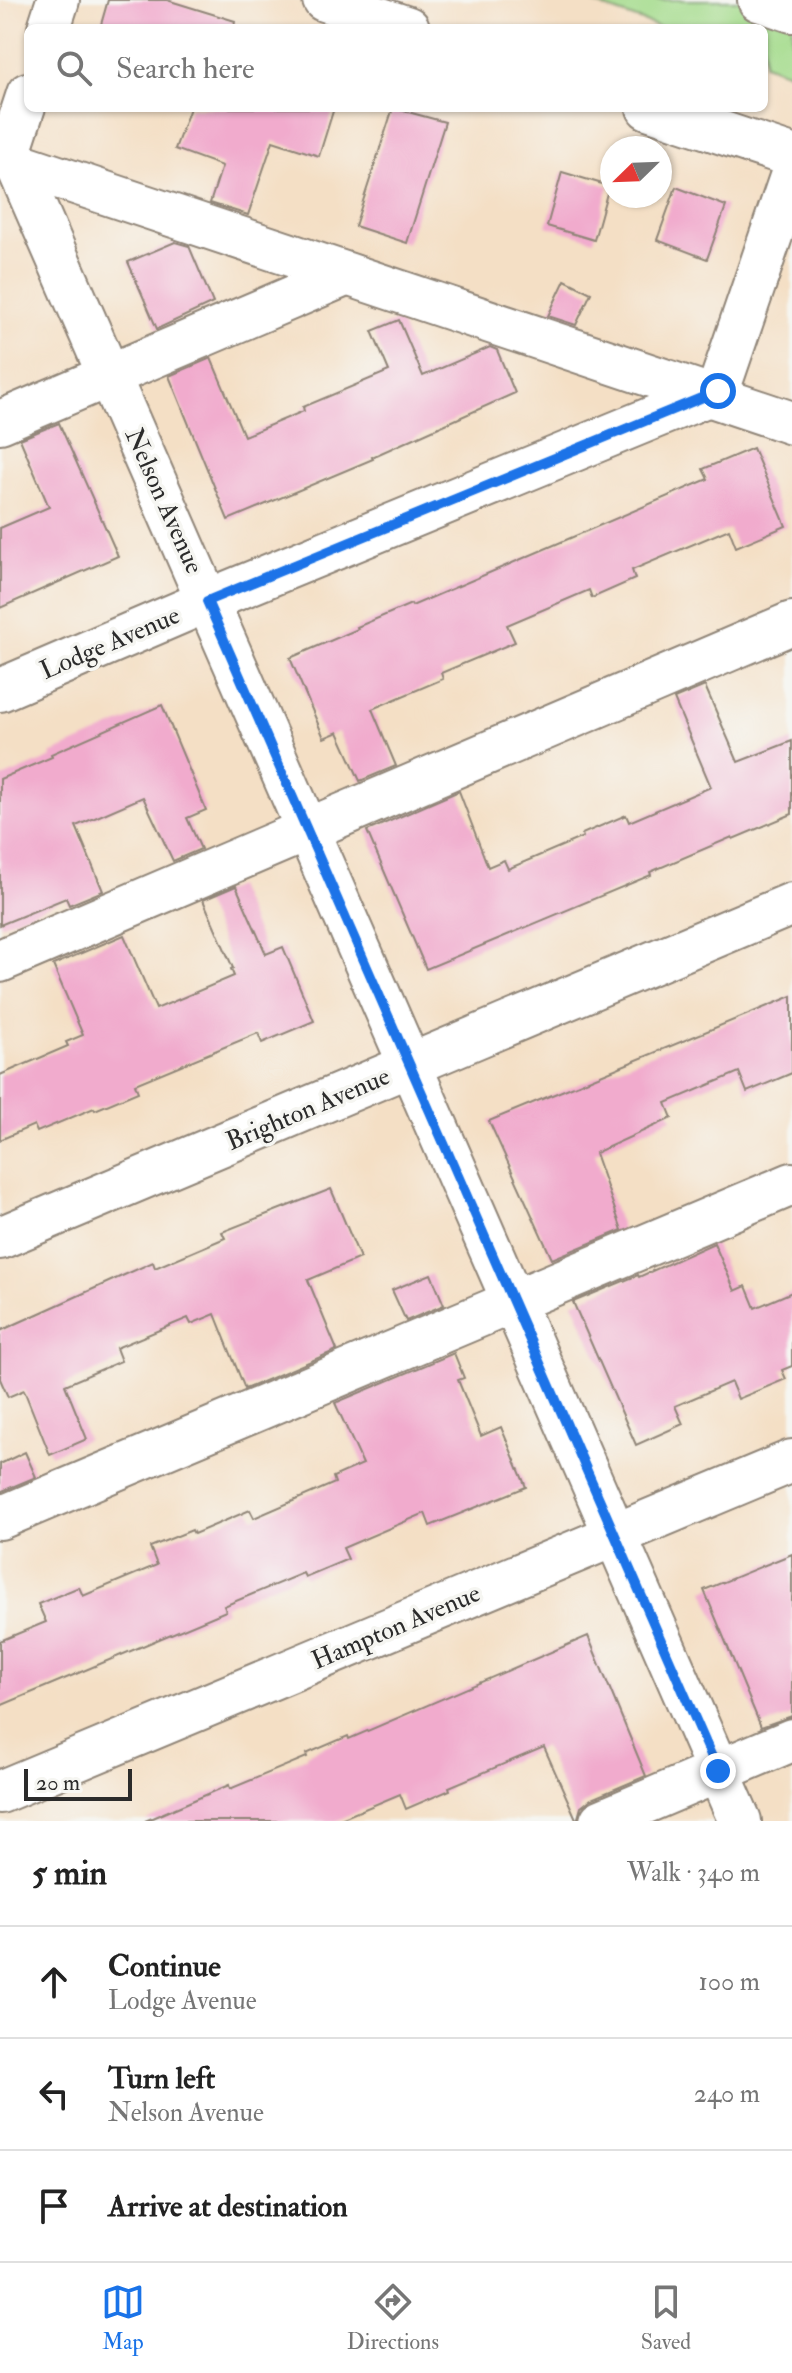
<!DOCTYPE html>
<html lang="en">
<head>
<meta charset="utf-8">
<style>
  body { margin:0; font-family:"IM FELL Double Pica",serif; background:#f6f6f6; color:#222 }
  .compass { position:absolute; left:600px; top:136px; width:72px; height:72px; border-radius:50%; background:#fff; box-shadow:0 2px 6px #0004; rotate:247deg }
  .scale { position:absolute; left:24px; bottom:20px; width:108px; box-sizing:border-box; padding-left:8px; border:4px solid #2b2b2b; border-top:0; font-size:22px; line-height:28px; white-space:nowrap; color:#2b2b2b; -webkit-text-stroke:6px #f6f6f2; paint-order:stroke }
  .stop { position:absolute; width:24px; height:24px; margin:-18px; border:6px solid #1a73e8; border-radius:50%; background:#fff }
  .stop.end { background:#1a73e8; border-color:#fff; box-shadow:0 2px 8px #0008 }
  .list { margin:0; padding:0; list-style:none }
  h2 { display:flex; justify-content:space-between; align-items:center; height:104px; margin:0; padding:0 32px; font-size:34px }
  h2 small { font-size:26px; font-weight:400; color:#767676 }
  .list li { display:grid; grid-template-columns:52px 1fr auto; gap:24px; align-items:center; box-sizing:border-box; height:112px; padding:0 32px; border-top:2px solid #e0e0e0 }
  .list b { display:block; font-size:30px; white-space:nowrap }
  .list p { margin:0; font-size:26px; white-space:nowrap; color:#767676 }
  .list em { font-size:26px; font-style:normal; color:#767676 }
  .icon { flex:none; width:44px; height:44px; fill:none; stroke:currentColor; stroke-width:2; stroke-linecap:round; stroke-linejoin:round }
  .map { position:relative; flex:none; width:792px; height:1821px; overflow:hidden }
  .search { position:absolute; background:#fff; box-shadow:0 2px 6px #0004; left:24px; right:24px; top:24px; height:88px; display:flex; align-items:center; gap:20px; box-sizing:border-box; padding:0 28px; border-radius:12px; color:#767676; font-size:30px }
  .sheet { height:440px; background:#fff }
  nav { display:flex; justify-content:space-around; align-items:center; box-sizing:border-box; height:112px; border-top:2px solid #e0e0e0; background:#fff; font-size:22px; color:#767676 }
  nav a { display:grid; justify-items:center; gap:4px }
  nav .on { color:#1a73e8 }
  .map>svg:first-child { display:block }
</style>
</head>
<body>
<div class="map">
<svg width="792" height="1821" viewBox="0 0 792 1821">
  <rect width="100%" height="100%" fill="#f6f6f2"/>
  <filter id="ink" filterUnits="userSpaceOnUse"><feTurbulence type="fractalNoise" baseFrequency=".0125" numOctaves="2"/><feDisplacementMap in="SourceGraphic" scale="16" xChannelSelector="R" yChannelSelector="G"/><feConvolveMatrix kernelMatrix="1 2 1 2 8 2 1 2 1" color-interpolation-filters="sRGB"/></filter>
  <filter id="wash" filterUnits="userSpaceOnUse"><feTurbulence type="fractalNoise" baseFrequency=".006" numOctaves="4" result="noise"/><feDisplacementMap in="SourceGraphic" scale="32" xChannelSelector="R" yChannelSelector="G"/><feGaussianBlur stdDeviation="1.8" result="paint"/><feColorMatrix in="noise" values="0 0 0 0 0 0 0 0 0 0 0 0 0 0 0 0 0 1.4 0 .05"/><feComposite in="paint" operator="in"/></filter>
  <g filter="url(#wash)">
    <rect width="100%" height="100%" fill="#f4dfc5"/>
    <!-- green -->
    <path fill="#a5dc8d" stroke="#68845c" stroke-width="2" d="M583,0H792V74L764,64V28H662Z"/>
    <g id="blocks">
      <!-- building -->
      <g fill="#f1abcd">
        <path d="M108,0H167L235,21L234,28H100Z"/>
        <path d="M190,108H334L319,156L273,141L248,215L210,203L222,166L175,149Z"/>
        <path d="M393,108L445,122L407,243L355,226Z"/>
        <path d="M562,172L609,186L594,240L547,226Z"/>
        <path d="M676,187L726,206L707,259L657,240Z"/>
        <path d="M175,242L189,246L213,303L157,329L128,262Z"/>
        <path d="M565,280L591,293L576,325L548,316Z"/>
        <path d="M399,320L423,376L490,347L497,350L515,393L372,457L373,459L228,520L169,376L211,358L244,436L304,411L303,407L389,371L372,331Z"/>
        <path d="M59,423L118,556L0,608V528L49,507L20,439Z"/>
        <path d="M753,448L786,526L736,547L729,529L632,570L635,579L592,598L589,590L507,625L515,642L441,673L443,679L372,709L396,766L360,781L338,732L324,738L290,658L358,629L357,627L411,604L412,606L708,479L703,469Z"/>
        <path d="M705,686L738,762L792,741V814L733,839L732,837L650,872L651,875L426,969L367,831L459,791L488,867L504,860L508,869L583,837L582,834L626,815L629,822L711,787L674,699Z"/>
        <path d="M162,705L206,810L187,818L201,849L173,861L143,797L76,826L103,891L69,905L66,898L0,925V779L52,757L51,754Z"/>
        <path d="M236,886L266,954L283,947L314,1021L262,1043L258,1033L135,1084L138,1092L95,1110L94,1108L37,1132L34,1125L0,1140V1075L68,1046L66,1042L83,1035L53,965L124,935L156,1009L234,976L231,969L233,968L203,900Z"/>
        <path d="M792,996V1073L747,1092L739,1072L666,1103L672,1118L595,1153L622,1230L552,1259L489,1121Z"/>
        <path d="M331,1189L360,1258L308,1280L337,1350L245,1389L215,1314L191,1324L188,1318L116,1348L121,1361L65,1385L87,1439L50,1455L24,1390L8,1397L0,1379V1331L153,1262L155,1268L225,1238L222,1232Z"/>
        <path d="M714,1243L735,1291L746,1286L755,1308L792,1292V1366L782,1370L786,1379L738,1399L731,1382L675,1406L683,1424L636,1445L573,1302L638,1275L639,1277Z"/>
        <path d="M431,1274L444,1305L406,1321L392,1290Z"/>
        <path d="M454,1353L464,1378L458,1380L481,1436L501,1427L526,1487L430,1526L425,1513L343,1548L348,1559L305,1577L303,1573L224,1606L226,1611L0,1706V1641L46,1622L38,1604L79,1587L83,1596L157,1565L150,1547L192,1530L194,1534L250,1510L254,1518L335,1483L333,1477L363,1464L335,1403Z"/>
        <path d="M25,1452L36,1477L0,1492V1464Z"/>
        <path d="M792,1554V1716L761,1727L704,1590Z"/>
        <path d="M588,1636L646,1776L591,1799L581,1807L577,1821L544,1747L449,1787L450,1790L406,1809L400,1794L336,1821H145L229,1785L230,1789L307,1757L306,1754L348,1736L349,1739Z"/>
      </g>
    </g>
  </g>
  <g filter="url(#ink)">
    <use href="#blocks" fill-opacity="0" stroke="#908578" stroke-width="2"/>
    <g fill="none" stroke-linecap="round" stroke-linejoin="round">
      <defs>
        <g id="minor">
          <path d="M324,0L408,28"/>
          <path d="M759,0L792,11"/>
          <path d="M49,28L58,0"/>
          <path d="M648,108L792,156"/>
          <path d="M10,149L740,1821"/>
          <path d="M0,154L10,149L28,94"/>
          <path d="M1,158L792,423"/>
          <path d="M0,422L345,275"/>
          <path d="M0,690L207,601L718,391L792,174"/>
          <path d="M0,961L792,623"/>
          <path d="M0,1238L792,904"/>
          <path d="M0,1518L792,1184"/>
          <path d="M0,1792L792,1461"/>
          <path d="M601,1821L792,1740"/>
        </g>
      </defs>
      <!-- minor casing -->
      <use href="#minor" stroke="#908578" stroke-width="46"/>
      <!-- minor -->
      <use href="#minor" stroke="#fff" stroke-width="42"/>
    </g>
  </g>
  <g fill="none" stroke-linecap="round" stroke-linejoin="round" filter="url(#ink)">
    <!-- route -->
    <path stroke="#1a73e8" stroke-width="10" d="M718,1771L207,601L718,391"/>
  </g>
  <g text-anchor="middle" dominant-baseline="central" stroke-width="7" stroke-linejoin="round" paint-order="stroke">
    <!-- street labels -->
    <g font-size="26" fill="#2b2b2b" stroke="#f6f6f2">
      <text transform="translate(164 501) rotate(66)">Nelson Avenue</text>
      <text transform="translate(110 643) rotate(-23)">Lodge Avenue</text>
      <text transform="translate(308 1109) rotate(-23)">Brighton Avenue</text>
      <text transform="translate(396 1627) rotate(-23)">Hampton Avenue</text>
    </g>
  </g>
</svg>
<svg class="compass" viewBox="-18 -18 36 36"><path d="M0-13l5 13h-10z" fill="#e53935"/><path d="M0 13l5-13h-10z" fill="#767676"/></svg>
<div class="scale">20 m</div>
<div class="stop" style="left:718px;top:391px"></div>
<div class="stop end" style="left:718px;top:1771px"></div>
<div class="search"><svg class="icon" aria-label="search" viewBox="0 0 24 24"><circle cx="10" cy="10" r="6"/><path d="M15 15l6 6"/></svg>Search here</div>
</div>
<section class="sheet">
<h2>5 min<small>Walk · 340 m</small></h2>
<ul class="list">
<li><svg class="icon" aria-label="ahead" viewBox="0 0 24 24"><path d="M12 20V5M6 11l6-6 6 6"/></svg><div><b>Continue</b><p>Lodge Avenue</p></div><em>100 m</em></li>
<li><svg class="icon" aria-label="left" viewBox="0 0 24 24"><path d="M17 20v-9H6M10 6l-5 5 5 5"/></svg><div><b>Turn left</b><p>Nelson Avenue</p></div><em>240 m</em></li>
<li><svg class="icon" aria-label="arrive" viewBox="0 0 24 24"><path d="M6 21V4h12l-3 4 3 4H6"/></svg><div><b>Arrive at destination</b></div></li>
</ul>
</section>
<nav>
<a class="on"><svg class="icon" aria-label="map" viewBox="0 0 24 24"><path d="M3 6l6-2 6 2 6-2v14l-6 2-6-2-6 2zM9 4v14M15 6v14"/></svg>Map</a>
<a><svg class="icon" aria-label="directions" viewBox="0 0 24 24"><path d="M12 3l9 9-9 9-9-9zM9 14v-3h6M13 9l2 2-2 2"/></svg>Directions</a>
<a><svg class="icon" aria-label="saved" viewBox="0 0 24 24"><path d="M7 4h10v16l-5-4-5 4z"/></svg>Saved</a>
</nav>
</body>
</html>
